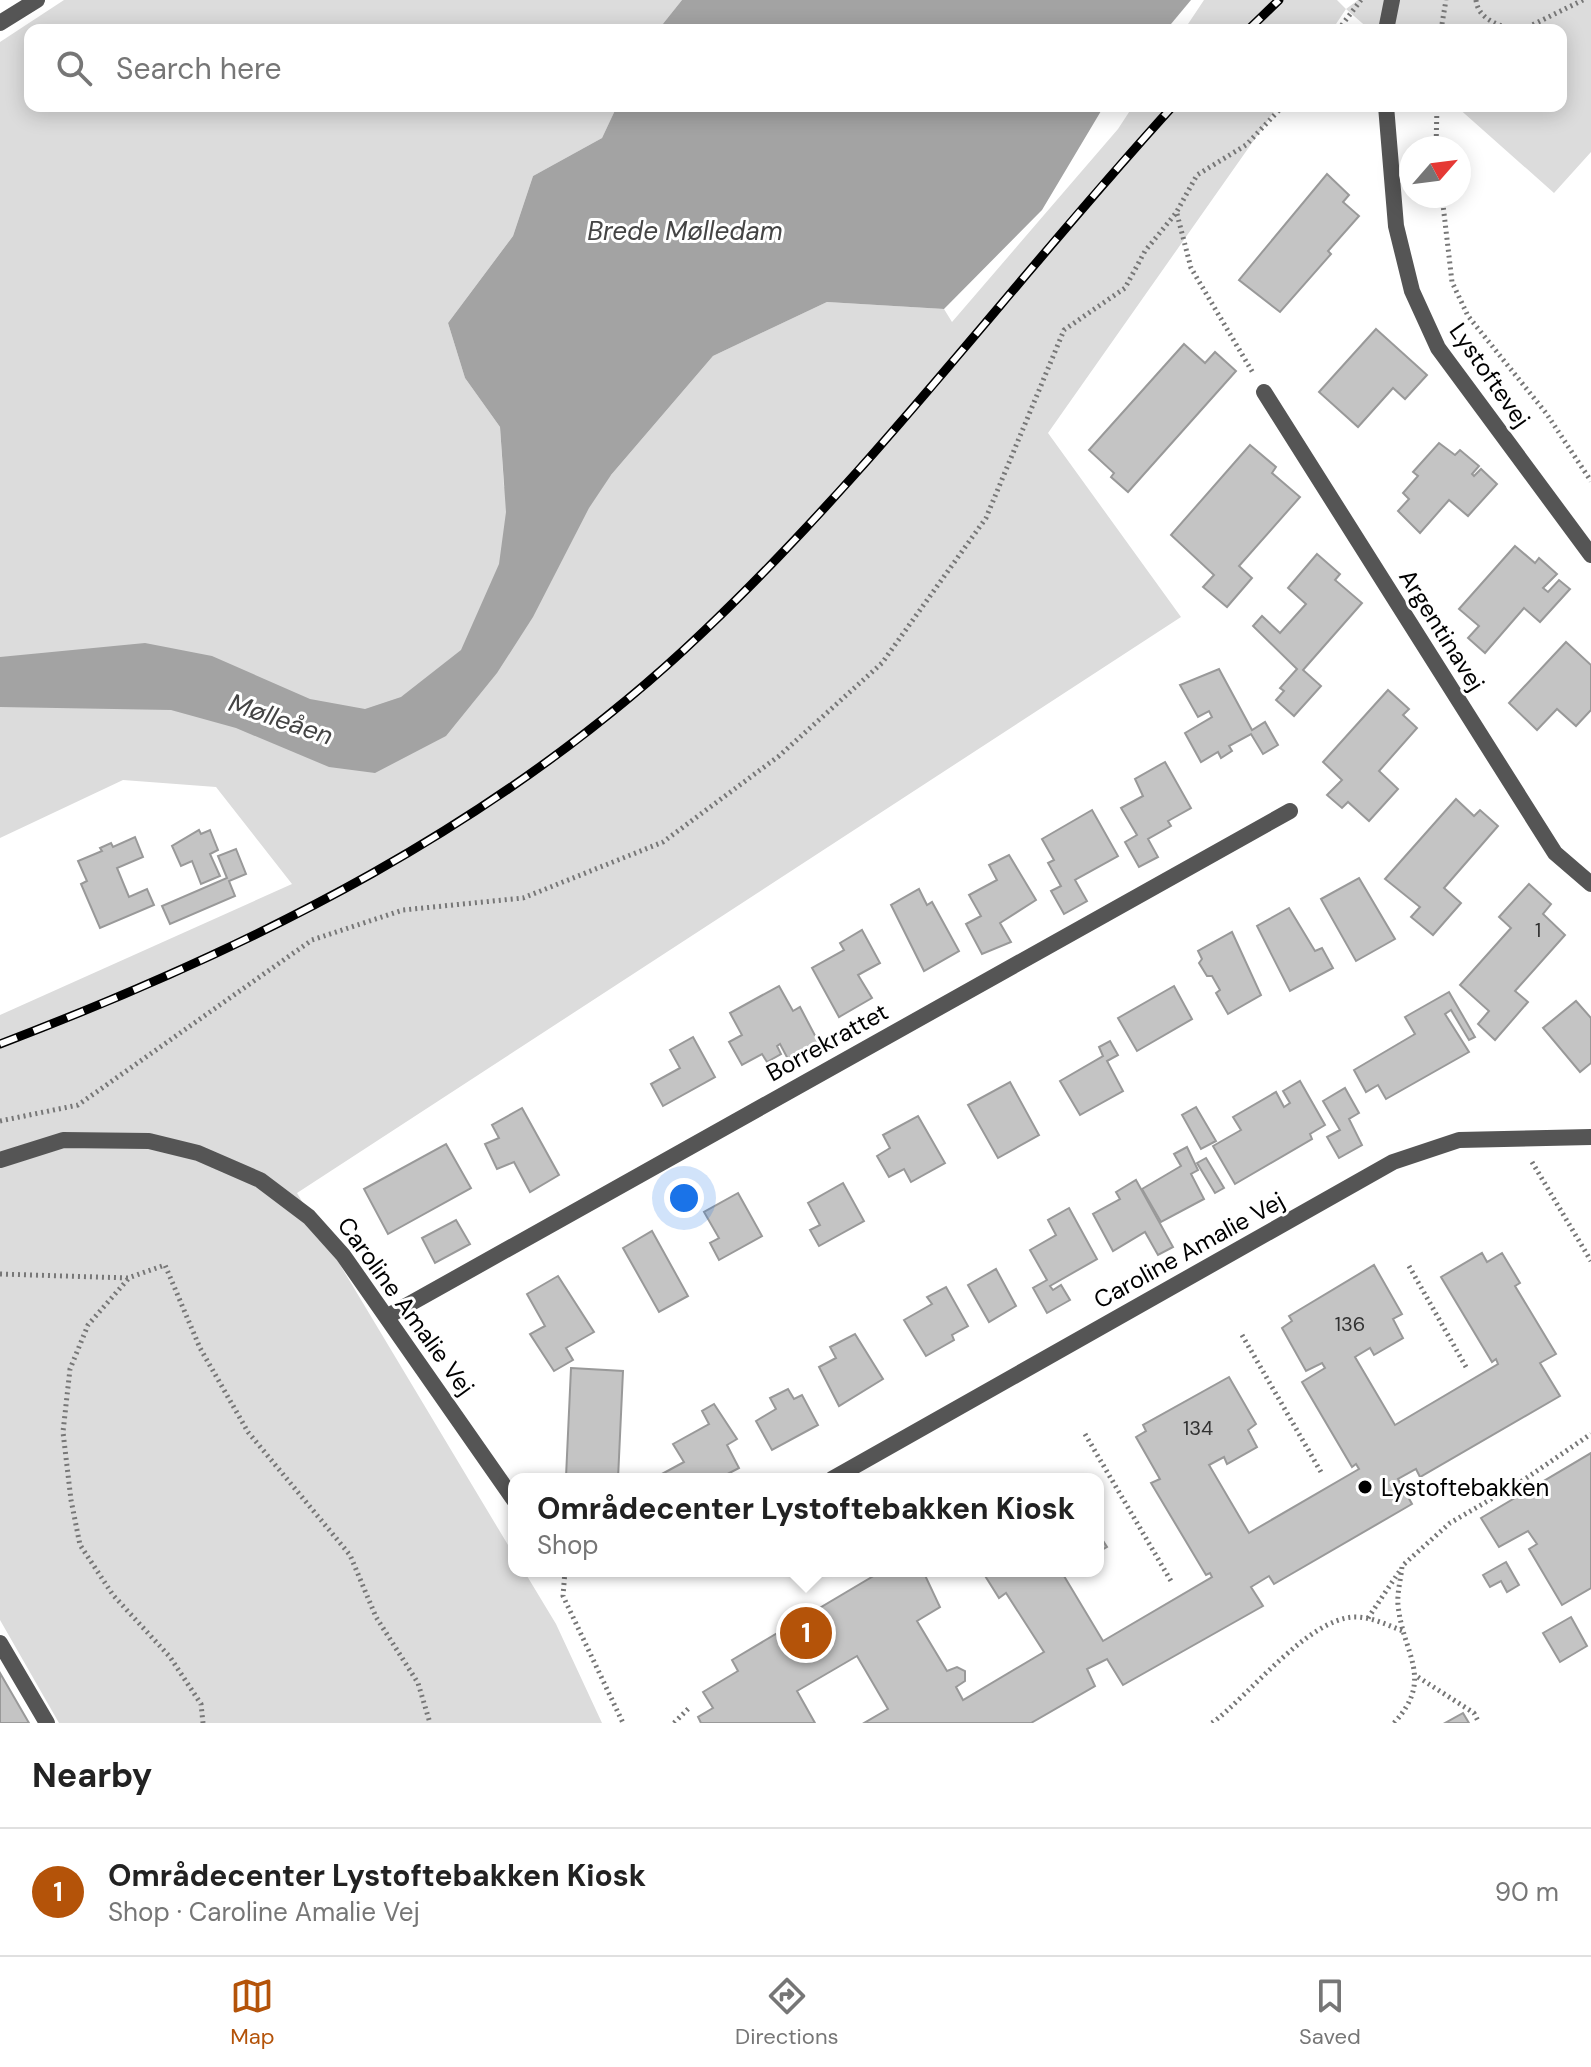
<!DOCTYPE html>
<html lang="en">
<head>
<meta charset="utf-8">
<style>
  body { margin:0; font-family:"DM Sans",sans-serif; background:#f6f6f6; color:#222 }
  .compass { position:absolute; left:1399px; top:136px; width:72px; height:72px; border-radius:50%; background:#fff; box-shadow:0 4px 20px #0003; rotate:62deg }
  .you { position:absolute; left:684px; top:1198px; width:28px; height:28px; margin:-20px; border:6px solid #fff; border-radius:50%; background:#1a73e8; box-shadow:0 0 0 12px #1a73e833 }
  .badge { display:grid; place-items:center; width:52px; height:52px; border-radius:50%; background:#b45309; color:#fff; font-size:26px; font-weight:700 }
  .pin { position:absolute; translate:-50% -50%; border:4px solid #fff; box-shadow:0 2px 8px #0006 }
  .popup { position:absolute; left:508px; top:1473px; width:596px; height:104px; box-sizing:border-box; display:grid; place-content:center; border-radius:16px; background:#fff; filter:drop-shadow(0 2px 6px #0005); font-size:26px; white-space:nowrap; color:#767676 }
  .popup b { font-size:30px; color:#222 }
  .popup::after { content:''; position:absolute; left:50%; top:100%; margin-left:-16px; border:16px solid transparent; border-top-color:#fff }
  .list { margin:0; padding:0; list-style:none }
  h2 { display:flex; justify-content:space-between; align-items:center; height:104px; margin:0; padding:0 32px; font-size:34px }
  h2 small { font-size:26px; font-weight:400; color:#767676 }
  .list li { display:grid; grid-template-columns:52px 1fr auto; gap:24px; align-items:center; box-sizing:border-box; height:128px; padding:0 32px; border-top:2px solid #e0e0e0 }
  .list b { display:block; font-size:30px; white-space:nowrap }
  .list p { margin:0; font-size:26px; white-space:nowrap; color:#767676 }
  .list em { font-size:26px; font-style:normal; color:#767676 }
  .icon { flex:none; width:44px; height:44px; fill:none; stroke:currentColor; stroke-width:2; stroke-linecap:round; stroke-linejoin:round }
  .map { position:relative; flex:none; width:1591px; height:1723px; overflow:hidden }
  .search { position:absolute; background:#fff; box-shadow:0 4px 20px #0003; left:24px; right:24px; top:24px; height:88px; display:flex; align-items:center; gap:20px; box-sizing:border-box; padding:0 28px; border-radius:16px; color:#767676; font-size:30px }
  .sheet { height:232px; background:#fff }
  nav { display:flex; justify-content:space-around; align-items:center; box-sizing:border-box; height:112px; border-top:2px solid #e0e0e0; background:#fff; font-size:22px; color:#767676 }
  nav a { display:grid; justify-items:center; gap:4px }
  nav .on { color:#b45309 }
  .map>svg:first-child { display:block }
</style>
</head>
<body>
<div class="map">
<svg width="1591" height="1723" viewBox="0 0 1591 1723">
  <rect width="100%" height="100%" fill="#fff"/>
  <!-- green -->
  <g fill="#dcdcdc">
    <path d="M64,0H682L658,30H30V106H617L602,138L533,176L513,236L448,323L465,378L500,427L504,487L611,475L713,356L827,302L944,309L952,322L1118,129L1133,106H1278L1048,433L1181,617L297,1193L514,1555V1571H524L556,1624L602,1723H59L0,1620V1015L292,884L216,787L123,780L0,838V42Z"/>
    <path d="M1204,0H1337L1346,9L1358,0H1591V152L1554,193L1456,106H1561V30H1370L1346,9L1332,30H1184Z"/>
  </g>
  <!-- water -->
  <g fill="#a3a3a3">
    <path d="M682,0H1191L1166,30H658Z"/>
    <path d="M617,106H1104L1042,210L944,309L827,302L713,356L611,475L589,508L533,617L497,673L446,736L375,773L329,767L236,728L171,710L0,707V657L145,643L212,656L310,699L365,709L401,697L461,650L499,564L506,512L500,427L465,378L448,323L513,236L533,176L602,138Z"/>
  </g>
  <!-- building -->
  <g fill="#c4c4c4" stroke="#999" stroke-width="2">
    <path d="M1327,174L1349,195L1343,202L1359,216L1328,251L1331,254L1280,312L1239,280Z"/>
    <path d="M1376,329L1427,375L1405,399L1393,388L1358,427L1319,392Z"/>
    <path d="M1184,344L1205,363L1215,352L1236,371L1128,492L1111,477L1114,473L1089,450Z"/>
    <path d="M1439,443L1455,455L1460,450L1479,466L1472,474L1474,476L1481,469L1497,484L1468,516L1449,500L1420,533L1398,511L1409,499L1403,493L1418,476L1413,472Z"/>
    <path d="M1250,445L1276,467L1272,473L1300,497L1239,566L1252,578L1227,607L1203,587L1214,575L1171,535Z"/>
    <path d="M1515,546L1535,563L1539,558L1557,574L1543,588L1548,592L1559,580L1570,589L1540,622L1524,608L1485,653L1468,638L1479,626L1459,609Z"/>
    <path d="M1317,554L1340,574L1335,580L1362,603L1303,670L1321,686L1294,716L1276,700L1284,691L1280,688L1297,669L1253,626L1262,616L1280,633L1306,604L1288,588Z"/>
    <path d="M1566,642L1591,665V710L1576,726L1557,709L1537,730L1509,703Z"/>
    <path d="M1219,669L1252,730L1265,722L1278,745L1263,754L1251,734L1229,746L1232,751L1221,758L1218,752L1201,762L1185,733L1212,717L1209,711L1198,717L1180,685Z"/>
    <path d="M1388,690L1409,709L1403,715L1417,728L1379,771L1398,789L1369,821L1348,802L1342,808L1327,795L1342,780L1323,762Z"/>
    <path d="M1165,762L1191,808L1168,821L1171,826L1148,839L1158,857L1139,867L1125,842L1137,835L1121,808L1143,796L1135,779Z"/>
    <path d="M1456,799L1474,816L1480,810L1498,826L1444,888L1461,903L1433,935L1411,917L1420,907L1385,879Z"/>
    <path d="M1092,810L1118,856L1075,880L1087,901L1064,914L1051,891L1061,886L1048,863L1054,860L1042,839Z"/>
    <path d="M199,830L201,834L210,830L218,850L210,854L220,876L201,884L192,861L181,866L172,846Z"/>
    <path d="M135,837L143,857L117,868L129,897L147,889L154,905L100,928L81,884L87,881L78,861L102,851L100,848L111,843L113,847Z"/>
    <path d="M236,849L246,874L229,881L235,896L170,924L162,906L227,878L218,856Z"/>
    <path d="M1009,855L1036,900L1000,923L1011,942L982,954L966,924L981,916L969,895L997,880L989,865Z"/>
    <path d="M1359,878L1395,939L1356,961L1321,899Z"/>
    <path d="M1529,884L1551,904L1543,914L1565,935L1515,991L1528,1002L1495,1040L1478,1024L1489,1011L1460,985L1511,928L1499,917Z"/>
    <path d="M919,889L927,905L932,902L959,951L924,971L891,905Z"/>
    <path d="M1289,908L1315,951L1322,948L1333,968L1290,991L1257,926Z"/>
    <path d="M862,930L880,963L858,975L872,998L839,1017L812,968L844,950L840,943Z"/>
    <path d="M1232,932L1261,995L1228,1014L1216,993L1220,990L1212,976H1207L1199,963L1202,959L1198,951Z"/>
    <path d="M779,986L793,1011L800,1007L820,1045L789,1061L780,1044L777,1046L781,1054L767,1062L762,1054L742,1065L729,1042L742,1035L730,1013Z"/>
    <path d="M1174,986L1192,1019L1137,1051L1118,1018Z"/>
    <path d="M1449,992L1475,1037L1469,1040L1451,1010L1445,1014L1469,1052L1386,1099L1378,1085L1366,1092L1354,1070L1415,1034L1405,1017Z"/>
    <path d="M1576,1001L1591,1018V1063L1580,1072L1543,1028Z"/>
    <path d="M693,1037L715,1077L663,1106L651,1084L680,1068L670,1050Z"/>
    <path d="M1110,1041L1118,1055L1107,1061L1123,1091L1080,1115L1060,1081L1103,1056L1099,1047Z"/>
    <path d="M1300,1081L1325,1125L1310,1134L1312,1139L1235,1184L1213,1146L1241,1130L1233,1117L1276,1092L1284,1107L1290,1103L1283,1091Z"/>
    <path d="M1010,1082L1039,1135L998,1158L968,1105Z"/>
    <path d="M1345,1088L1359,1113L1349,1119L1362,1145L1339,1158L1327,1137L1340,1130L1323,1101Z"/>
    <path d="M1196,1107L1216,1141L1201,1149L1182,1115Z"/>
    <path d="M522,1108L559,1175L530,1192L514,1162L497,1169L485,1144L499,1138L492,1125Z"/>
    <path d="M918,1116L945,1163L911,1182L904,1169L889,1177L877,1156L890,1148L883,1135Z"/>
    <path d="M446,1144L471,1188L388,1234L364,1189Z"/>
    <path d="M1187,1147L1198,1170L1191,1174L1204,1199L1161,1222L1142,1189L1181,1166L1174,1154Z"/>
    <path d="M1206,1158L1224,1188L1215,1193L1197,1163Z"/>
    <path d="M1136,1180L1173,1247L1158,1255L1145,1232L1113,1251L1093,1214L1120,1199L1116,1192Z"/>
    <path d="M843,1183L864,1221L819,1246L810,1230L820,1225L808,1203Z"/>
    <path d="M738,1193L762,1236L719,1260L710,1243L719,1238L704,1212Z"/>
    <path d="M1069,1208L1097,1259L1050,1286L1053,1290L1061,1285L1070,1300L1047,1313L1033,1288L1047,1280L1030,1250L1056,1235L1048,1220Z"/>
    <path d="M456,1220L470,1244L435,1263L422,1238Z"/>
    <path d="M652,1231L688,1296L659,1312L623,1248Z"/>
    <path d="M1482,1253L1487,1262L1502,1253L1520,1283L1515,1286L1556,1354L1540,1363L1560,1396L1420,1477L1416,1469L1398,1479L1412,1504L1274,1584L1269,1576L1251,1587L1263,1606L1123,1685L1107,1659L1087,1669L1095,1686L1031,1723H864L888,1709L857,1656L797,1691L815,1723H701L698,1717L713,1708L703,1692L738,1671L732,1660L882,1571H923L940,1607L917,1621L947,1671L957,1667L965,1671V1681L956,1687L963,1700L1044,1652L1006,1593L999,1598L982,1571H1061L1103,1641L1212,1577L1210,1573L1206,1575L1151,1483L1160,1479L1136,1437L1146,1431L1143,1425L1229,1377L1256,1424L1248,1430L1257,1447L1227,1464L1224,1457L1209,1465L1249,1533L1359,1469L1356,1464L1352,1467L1302,1382L1325,1368L1322,1363L1306,1371L1282,1328L1292,1321L1289,1316L1374,1265L1402,1314L1393,1319L1403,1338L1374,1355L1370,1348L1355,1357L1395,1425L1498,1364L1496,1359L1492,1362L1441,1277Z"/>
    <path d="M996,1269L1016,1306L989,1322L968,1285Z"/>
    <path d="M558,1276L594,1332L566,1348L573,1360L554,1371L530,1334L545,1326L527,1294Z"/>
    <path d="M946,1287L968,1326L952,1335L954,1340L926,1356L904,1320L932,1304L927,1297Z"/>
    <path d="M855,1334L883,1379L839,1406L819,1367L836,1358L830,1347Z"/>
    <path d="M571,1368L623,1371L618,1479L566,1477Z"/>
    <path d="M788,1389L794,1399L802,1395L818,1425L772,1450L756,1421L776,1409L770,1398Z"/>
    <path d="M714,1404L737,1439L727,1445L739,1468L718,1479H662L660,1475L684,1462L673,1444L709,1424L702,1411Z"/>
    <path d="M1591,1453V1588L1562,1605L1529,1549L1537,1544L1528,1531L1499,1547L1481,1518Z"/>
    <path d="M1098,1533L1107,1547L1098,1552Z"/>
    <path d="M1506,1562L1519,1585L1507,1592L1501,1581L1490,1587L1483,1575Z"/>
    <path d="M1571,1617L1587,1646L1560,1662L1543,1633Z"/>
    <path d="M0,1673L29,1723H0Z"/>
    <path d="M1463,1713L1469,1723H1445Z"/>
  </g>
  <g fill="none" stroke-linecap="round" stroke-linejoin="round">
    <!-- path -->
    <g stroke="#777" stroke-width="5" stroke-dasharray="2 4" stroke-linecap="butt">
      <path d="M1476,0C1478,19 1498,25 1514,30"/>
      <path d="M1338,30L1361,0"/>
      <path d="M1441,30L1446,0"/>
      <path d="M1522,30L1583,0"/>
      <path d="M1436,148L1437,106"/>
      <path d="M1442,196L1452,282L1468,316L1546,413L1591,481"/>
      <path d="M1177,214L1191,268L1253,373"/>
      <path d="M0,1121L78,1105L312,940L403,910L523,898L663,842L779,756L882,663L986,518L1064,330L1125,288L1145,251L1176,213L1197,175L1246,145L1283,106"/>
      <path d="M1532,1162L1591,1261"/>
      <path d="M1409,1266L1466,1367"/>
      <path d="M0,1274L128,1278L165,1265L200,1348L248,1432L350,1555L376,1617L418,1683L430,1723"/>
      <path d="M128,1279L88,1325L70,1369L63,1432L71,1500L80,1545L113,1595L170,1657L201,1704L203,1723"/>
      <path d="M1242,1335L1321,1472"/>
      <path d="M1085,1434L1171,1581"/>
      <path d="M565,1571L563,1596L623,1723"/>
      <path d="M1368,1618L1401,1569"/>
      <path d="M1418,1677L1474,1713L1479,1723"/>
      <path d="M674,1723L689,1708"/>
      <path d="M1212,1723C1249,1696 1308,1618 1355,1617C1372,1617 1387,1625 1403,1631"/>
      <path d="M1394,1723C1435,1678 1403,1655 1398,1605C1397,1592 1401,1579 1402,1566L1450,1523L1522,1481L1591,1434"/>
    </g>
    <!-- minor -->
    <g stroke="#555" stroke-width="16">
      <path d="M0,23L37,0"/>
      <path d="M1386,30L1392,0"/>
      <path d="M1386,106L1396,226L1412,291L1438,348L1591,555"/>
      <path d="M1264,392L1555,853L1591,884"/>
      <path d="M388,1316L1290,811"/>
      <path d="M0,1643L47,1723"/>
    </g>
    <!-- tertiary -->
    <g stroke="#555" stroke-width="16">
      <path d="M0,1160L63,1140L149,1141L198,1153L260,1180L309,1217L343,1255L514,1500"/>
      <path d="M832,1479L1393,1162L1459,1140L1591,1137"/>
    </g>
    <defs>
      <g id="rail">
        <path d="M1248,30L1279,0"/>
        <path d="M0,1044C257,946 502,824 703,632C874,470 1015,279 1173,106"/>
      </g>
    </defs>
    <!-- rail casing -->
    <use href="#rail" stroke="#000" stroke-width="9"/>
    <!-- rail -->
    <use href="#rail" stroke="#fff" stroke-width="6" stroke-dasharray="18" stroke-linecap="butt"/>
  </g>
  <!-- markers -->
  <circle fill="#000" stroke="#fff" stroke-width="3" cx="1365" cy="1487" r="8"/>
  <g text-anchor="middle" dominant-baseline="central" stroke-width="6" stroke-linejoin="round" paint-order="stroke">
    <!-- number labels -->
    <g font-size="20" fill="#313131">
      <text x="1538" y="930">1</text>
      <text x="1350" y="1324">136</text>
      <text x="1198" y="1428">134</text>
    </g>
    <!-- street labels -->
    <g font-size="24" fill="#000" stroke="#fff">
      <text transform="translate(1490 375) rotate(55)">Lystoftevej</text>
      <text transform="translate(1442 630) rotate(58)">Argentinavej</text>
      <text transform="translate(827 1042) rotate(-29)">Borrekrattet</text>
      <text transform="translate(1189 1250) rotate(-29)">Caroline Amalie Vej</text>
      <text transform="translate(406 1306) rotate(54)">Caroline Amalie Vej</text>
    </g>
    <!-- poi labels -->
    <g font-size="24" fill="#000" stroke="#fff" text-anchor="start">
      <text x="1381" y="1487">Lystoftebakken</text>
    </g>
    <!-- water labels -->
    <g font-size="26" font-style="italic" fill="#444" stroke="#fff">
      <text x="685" y="231">Brede Mølledam</text>
      <text transform="translate(281 719) rotate(19)">Mølleåen</text>
    </g>
  </g>
</svg>
<svg class="compass" viewBox="-18 -18 36 36"><path d="M0-13l5 13h-10z" fill="#e53935"/><path d="M0 13l5-13h-10z" fill="#767676"/></svg>
<div class="you"></div>
<div class="pin badge" style="left:806px;top:1633px">1</div>
<div class="popup"><b>Områdecenter Lystoftebakken Kiosk</b>Shop</div>
<div class="search"><svg class="icon" aria-label="search" viewBox="0 0 24 24"><circle cx="10" cy="10" r="6"/><path d="M15 15l6 6"/></svg>Search here</div>
</div>
<section class="sheet">
<h2>Nearby<small></small></h2>
<ul class="list">
<li><span class="badge">1</span><div><b>Områdecenter Lystoftebakken Kiosk</b><p>Shop · Caroline Amalie Vej</p></div><em>90 m</em></li>
</ul>
</section>
<nav>
<a class="on"><svg class="icon" aria-label="map" viewBox="0 0 24 24"><path d="M3 6l6-2 6 2 6-2v14l-6 2-6-2-6 2zM9 4v14M15 6v14"/></svg>Map</a>
<a><svg class="icon" aria-label="directions" viewBox="0 0 24 24"><path d="M12 3l9 9-9 9-9-9zM9 14v-3h6M13 9l2 2-2 2"/></svg>Directions</a>
<a><svg class="icon" aria-label="saved" viewBox="0 0 24 24"><path d="M7 4h10v16l-5-4-5 4z"/></svg>Saved</a>
</nav>
</body>
</html>
